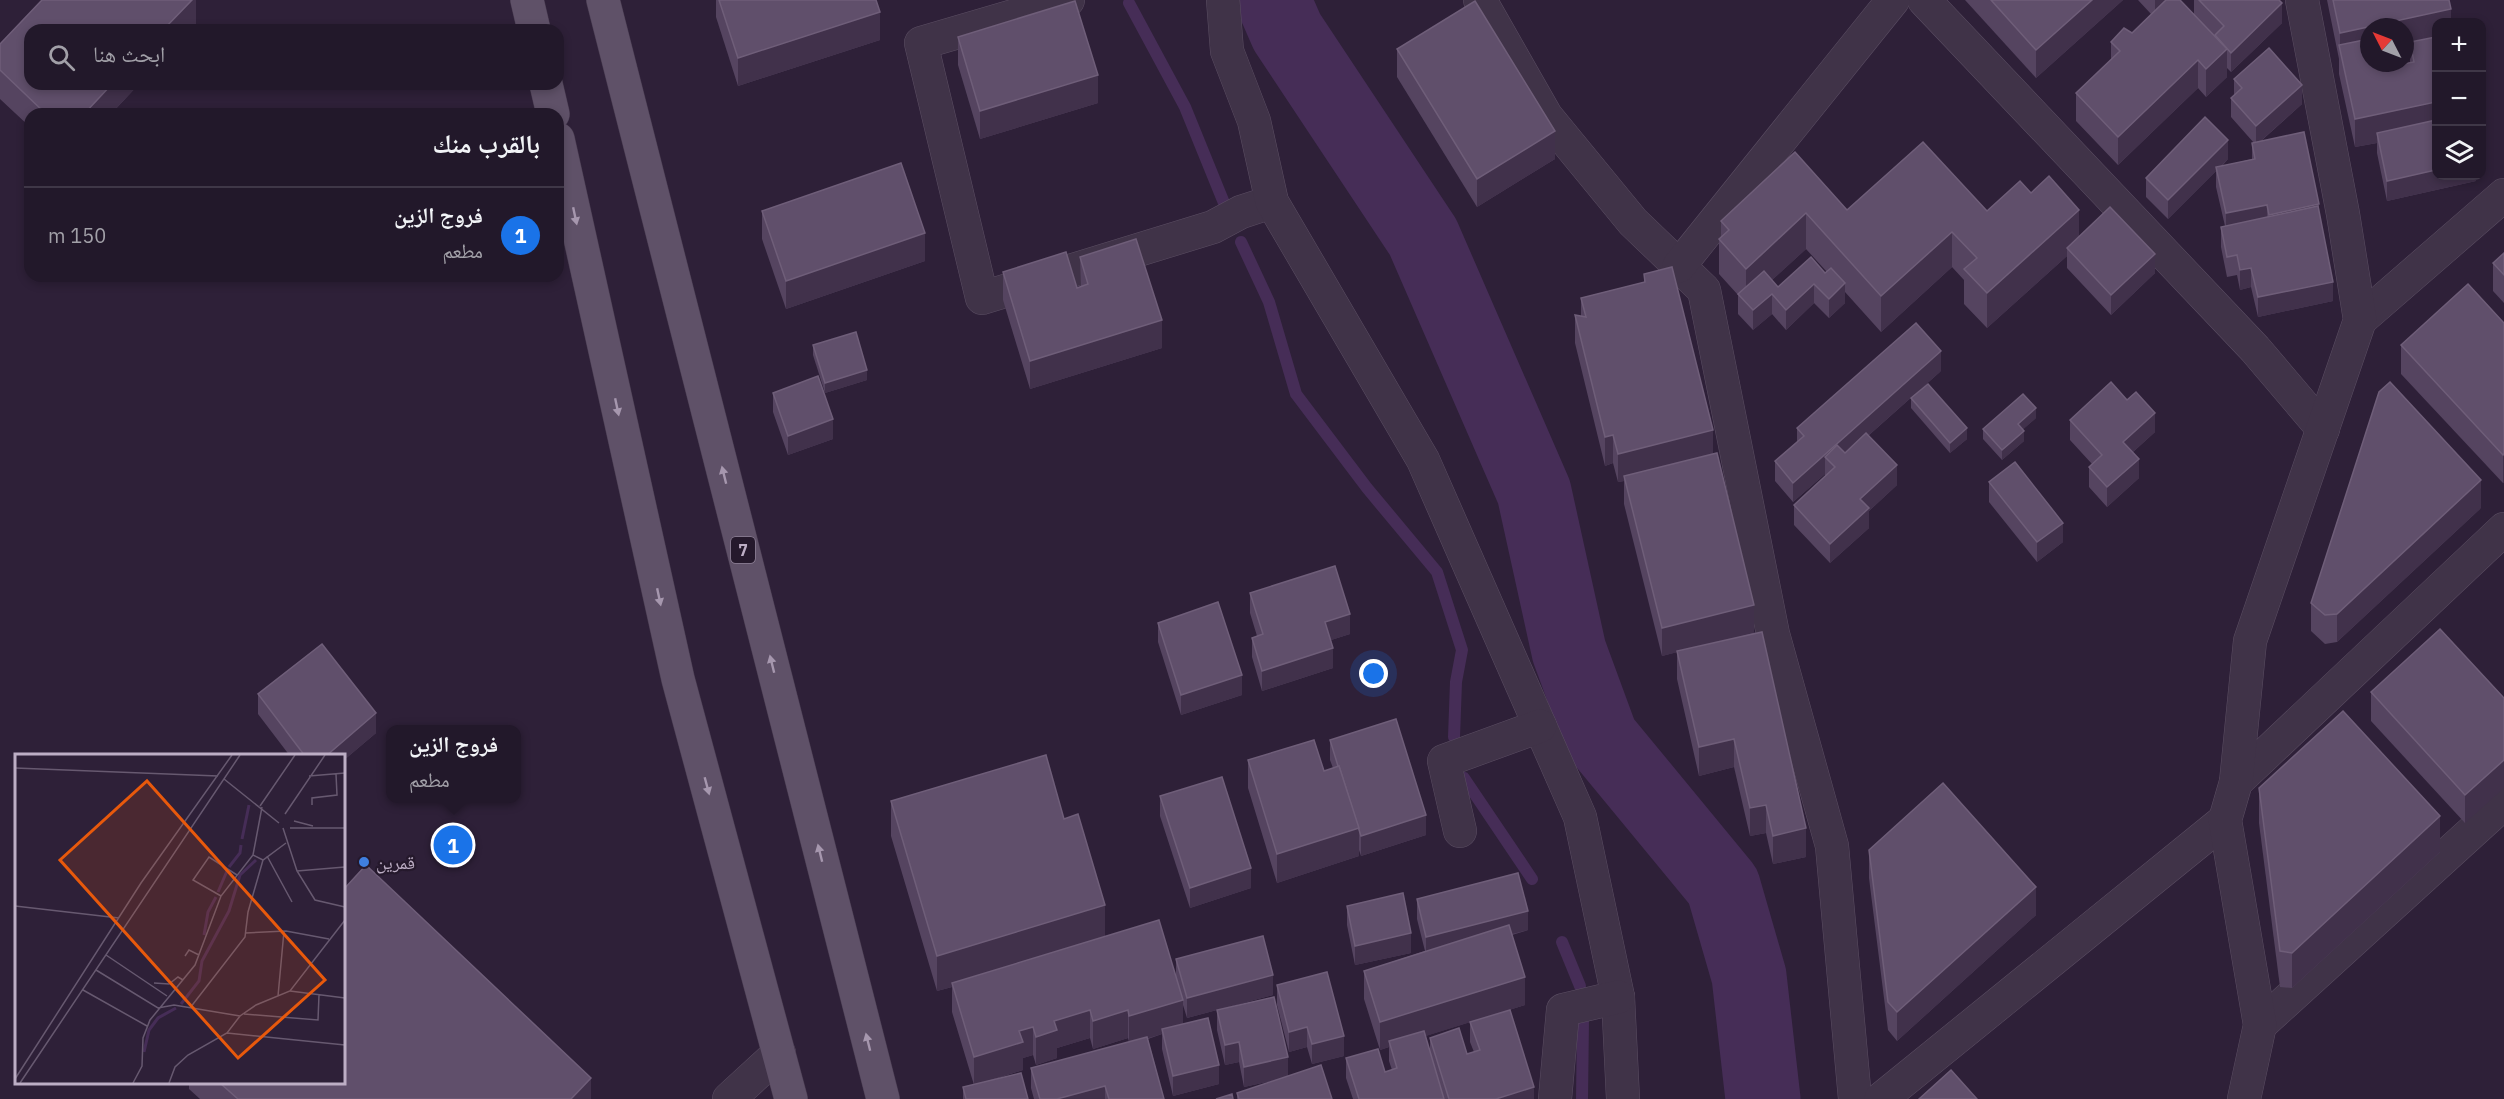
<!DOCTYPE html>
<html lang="ar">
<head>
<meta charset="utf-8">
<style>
  body { margin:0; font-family:"IBM Plex Sans","Noto Naskh Arabic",sans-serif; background:#2a2132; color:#f1f3f6; direction:rtl }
  .controls { position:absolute; right:18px; top:18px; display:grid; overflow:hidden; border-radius:12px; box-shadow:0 3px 9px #0003 }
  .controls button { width:54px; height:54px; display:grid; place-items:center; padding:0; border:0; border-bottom:2px solid #3f3747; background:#22182a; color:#f1f3f6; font:30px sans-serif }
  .compass { position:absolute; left:2360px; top:18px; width:54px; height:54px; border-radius:50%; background:#22182a; box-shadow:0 3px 9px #0003; rotate:312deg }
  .you { position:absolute; left:1374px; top:674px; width:21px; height:21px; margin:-15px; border:4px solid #fff; border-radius:50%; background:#1a73e8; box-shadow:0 0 0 9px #1a73e833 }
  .badge { display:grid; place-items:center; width:39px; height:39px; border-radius:50%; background:#1a73e8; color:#fff; font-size:20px; font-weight:700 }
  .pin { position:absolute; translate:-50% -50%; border:3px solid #fff; box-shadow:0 2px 6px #0006 }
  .popup { position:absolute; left:386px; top:725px; width:135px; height:78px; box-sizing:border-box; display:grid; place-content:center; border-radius:12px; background:#22182a; filter:drop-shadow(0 2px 4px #0005); font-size:20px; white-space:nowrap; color:#a2a0a8 }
  .popup b { font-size:22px; color:#f1f3f6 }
  .popup::after { content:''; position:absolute; left:50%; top:100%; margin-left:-12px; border:12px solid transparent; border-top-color:#22182a }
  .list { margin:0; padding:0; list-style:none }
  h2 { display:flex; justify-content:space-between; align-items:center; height:78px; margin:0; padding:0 24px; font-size:26px }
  h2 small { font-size:20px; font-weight:400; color:#a2a0a8 }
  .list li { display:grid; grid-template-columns:39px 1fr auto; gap:18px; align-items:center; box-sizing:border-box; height:96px; padding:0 24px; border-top:2px solid #3f3747 }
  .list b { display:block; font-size:22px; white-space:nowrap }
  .list p { margin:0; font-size:20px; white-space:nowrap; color:#a2a0a8 }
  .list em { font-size:20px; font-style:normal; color:#a2a0a8 }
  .icon { flex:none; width:33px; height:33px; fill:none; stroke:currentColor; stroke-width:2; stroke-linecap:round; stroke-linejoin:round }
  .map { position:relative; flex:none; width:2504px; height:1099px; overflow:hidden; direction:ltr }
  .search { position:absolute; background:#22182a; box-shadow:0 3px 9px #0003; left:24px; top:24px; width:540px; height:66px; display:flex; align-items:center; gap:15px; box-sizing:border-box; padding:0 21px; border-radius:18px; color:#a2a0a8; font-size:22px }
  .panel { position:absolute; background:#22182a; box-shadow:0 3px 9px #0003; left:24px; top:108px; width:540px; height:174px; border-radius:18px; direction:rtl }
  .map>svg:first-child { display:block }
</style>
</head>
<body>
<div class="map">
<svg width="2504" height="1099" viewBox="0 0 2504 1099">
  <rect width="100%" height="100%" fill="#2e2038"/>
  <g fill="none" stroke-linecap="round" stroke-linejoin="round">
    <!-- stream -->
    <g stroke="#462d57" stroke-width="12">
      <path d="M1129,3L1185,107L1224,203"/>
      <path d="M1241,242L1269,302L1296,394L1367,488L1437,572L1462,650L1456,682L1454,737"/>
      <path d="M1464,778L1532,879"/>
      <path d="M1562,942L1580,986"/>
      <path d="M1582,1099L1583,1020"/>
    </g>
    <!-- river -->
    <path stroke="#462d57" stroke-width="75" d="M1273,0L1287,32L1423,237L1534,492L1569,651L1601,738L1723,886L1749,976L1763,1099"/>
    <defs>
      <g id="minor">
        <path d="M1068,0L921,43L982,298L1213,227L1241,212L1272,202"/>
        <path d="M1223,0L1227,51L1254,121L1272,202L1423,460L1580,817L1618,997L1623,1099"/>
        <path d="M1480,0L1546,116L1633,222L1704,290L1773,634L1832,846L1855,1099"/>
        <path d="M1924,0L2255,349L2323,429"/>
        <path d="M1679,266L1893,0"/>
        <path d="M2360,320L2504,195"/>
        <path d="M2236,782L2504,529"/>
        <path d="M1460,831L1444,761L1540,726"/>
        <path d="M2260,1025L2504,803"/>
        <path d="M729,1099L779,1053"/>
        <path d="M1555,1099L1563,1010L1618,997"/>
        <path d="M1881,1099L2225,820"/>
        <path d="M2244,1099L2260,1025L2225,820L2236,782L2250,641L2360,320L2343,214L2302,0"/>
      </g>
      <g id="primary">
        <path d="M527,0L534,30"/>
        <path d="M603,0L883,1099"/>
        <path d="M546,84L553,114"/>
        <path d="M558,139L678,679L791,1099"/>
      </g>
    </defs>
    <!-- minor casing -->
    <use href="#minor" stroke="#5b4e63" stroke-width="34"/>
    <!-- primary casing -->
    <use href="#primary" stroke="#473a4f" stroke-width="34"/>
    <!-- minor -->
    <use href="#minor" stroke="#403348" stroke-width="33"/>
    <!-- primary -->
    <use href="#primary" stroke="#5f5168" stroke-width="33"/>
  </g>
  <!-- wall -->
  <g fill="#554460" fill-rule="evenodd">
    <path d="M196,0V24L30,84H139L111,114H30V127L0,99V44Z"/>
    <path d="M716,0H876L880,40L738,86L716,17Z"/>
    <path d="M1965,0H2123L2036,78Z"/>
    <path d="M2138,0H2180L2194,15V0H2279L2282,23L2231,72L2227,68V77L2206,97L2198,88L2118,165L2076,121V93L2111,61V42L2132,33L2151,14Z"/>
    <path d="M2327,0H2449L2451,22H2436L2476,176V181L2387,201L2377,153V143L2355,147L2339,74V59ZM2369,27H2405V47L2410,46V63L2398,65Z"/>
    <path d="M958,37L1098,103L980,139L958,65Z"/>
    <path d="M1397,49L1555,159L1477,207L1397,77Z"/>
    <path d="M2234,79L2302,104L2261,141L2319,213L2333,301L2258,317L2251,287L2240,290L2237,275L2227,277L2221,247V227L2225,226L2216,187V171L2168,219L2146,197V178L2228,159L2222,166L2252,159V143H2254L2231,117V98L2234,96Z"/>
    <path d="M2031,193L2079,237L2155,273L2111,315L2067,268V256L1987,328L1964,304V280L1952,267L1881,332L1845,292V303L1829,318L1814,303L1786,330L1772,314L1753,330L1738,314V295L1719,274V239L1721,237V221L1847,210L1987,211ZM1806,249L1827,272L1825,273L1778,287L1772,280Z"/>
    <path d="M762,211L925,261L786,309L762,239Z"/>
    <path d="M2504,253V303L2493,291V263Z"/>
    <path d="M1080,257L1162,348L1030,389L1003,300V272L1077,288L1081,287Z"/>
    <path d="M1644,274L1713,454L1806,857L1773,864L1766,833L1750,836L1734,767L1699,776L1677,679V652L1662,656L1624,504V481L1618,482L1613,463L1605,466L1575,343V315L1581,316V298L1644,282Z"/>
    <path d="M2504,323V482L2503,483L2401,374V345Z"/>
    <path d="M813,345L867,380L825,393L813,355Z"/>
    <path d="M1941,371L1868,436L1897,485L1869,511V528L1830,563L1794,525V505L1825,477V474L1793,502L1775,481V461L1797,442V428Z"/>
    <path d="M773,393L833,439L788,455L773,412Z"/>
    <path d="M1911,398L1967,439L1950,453L1911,408Z"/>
    <path d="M2036,418L2023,429L2024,441L2002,460L1983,439V429Z"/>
    <path d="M2070,420L2155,432L2133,452L2139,478L2107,507L2089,487V467L2092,464L2070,440Z"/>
    <path d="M1989,482L2063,542L2037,562L1989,502Z"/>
    <path d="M2481,508L2337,642L2325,644L2311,631V603Z"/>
    <path d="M1250,593L1350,634L1331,640L1333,668L1262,691L1252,657V638L1257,636L1250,613Z"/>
    <path d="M1158,623L1242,695L1181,715L1158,642Z"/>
    <path d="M2371,692L2504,698L2465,823L2371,721Z"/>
    <path d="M258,694L376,733L344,760V756H290L258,714Z"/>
    <path d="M1330,740L1426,835L1361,856L1359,850V856L1277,883L1248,788V760L1324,771L1333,768L1330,760Z"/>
    <path d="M2259,788L2440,852L2292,988L2280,987L2259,823Z"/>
    <path d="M1160,796L1251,888L1190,908L1160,816Z"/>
    <path d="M891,801L1064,819L1105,936L1176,977V959L1273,995L1187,1018L1183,1005V1024L1219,1084L1173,1096L1162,1049V1034L1148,1039L1164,1099H1034L1031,1088V1068L1129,1042L1128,1038L1093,1049L1090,1038L1057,1048V1058L1036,1065L1033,1055L1023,1058V1070L992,1080L1028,1099H963V1087L974,1085L952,1012V987L937,991L891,836Z"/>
    <path d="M1869,850L2036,915L1897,1041L1888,1030L1869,878Z"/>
    <path d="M1417,899L1528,930L1512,935L1525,1005L1425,1036L1430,1050V1038L1467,1054L1474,1052L1470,1042V1022L1534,1099H1353L1346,1078V1058L1385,1072L1392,1070L1389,1061V1047L1380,1050L1364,999V971L1425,951L1417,919Z"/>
    <path d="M1347,906L1411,953L1355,965L1347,925Z"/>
    <path d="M1277,985L1344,1056L1312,1064L1307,1047L1289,1052L1277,1005Z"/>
    <path d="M1217,1010L1288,1076L1332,1099H1237V1093L1280,1079L1244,1087L1239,1062L1225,1065L1217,1030Z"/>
    <path d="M189,1083H344L591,1099H200L189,1089Z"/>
  </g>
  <!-- shaded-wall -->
  <g fill="#41314b">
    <path d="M192,0H196V24L190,30H163Z"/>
    <path d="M2092,0H2123L2036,78V50Z"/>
    <path d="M2155,0H2175L2155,18Z"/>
    <path d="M2282,3V23L2231,72V53Z"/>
    <path d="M2451,9V22H2436V40L2410,42V46L2405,47V27H2369V54L2340,47V33Z"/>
    <path d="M880,12V40L738,86V58Z"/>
    <path d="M2227,49V77L2206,97V69Z"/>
    <path d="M2198,60V88L2118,165V137Z"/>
    <path d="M1098,75V103L980,139V111Z"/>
    <path d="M112,84H139L111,114H84Z"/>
    <path d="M2302,85V104L2256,145V126Z"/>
    <path d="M2436,102V130L2377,133V143L2355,147V119Z"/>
    <path d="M1555,131V159L1477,207V179Z"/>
    <path d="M2228,140V159L2217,170L2216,167V171L2168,219V200Z"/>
    <path d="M2436,170V176H2476V181L2387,201V181Z"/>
    <path d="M2319,204V223L2269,235V215Z"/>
    <path d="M2267,205V224L2226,233V213Z"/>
    <path d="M2079,210V245L2067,248V256L1987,328V293Z"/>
    <path d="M1806,213V249L1746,304V269Z"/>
    <path d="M1952,232V267L1881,332V296Z"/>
    <path d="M925,233V261L786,309V281Z"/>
    <path d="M2155,254V273L2111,315V295Z"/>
    <path d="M2251,268V287L2240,290V270Z"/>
    <path d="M2333,282V301L2258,317V297Z"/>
    <path d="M1845,283V303L1829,318V299Z"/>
    <path d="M1814,284V303L1786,330V310Z"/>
    <path d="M1772,294V314L1753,330V310Z"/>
    <path d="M1162,320V348L1030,389V361Z"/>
    <path d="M1941,351V371L1834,466L1825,457V474L1793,502V483Z"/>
    <path d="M867,370V380L825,393V383Z"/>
    <path d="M2036,408V418L2018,434V424Z"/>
    <path d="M2155,413V432L2123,461V442Z"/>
    <path d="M833,419V439L788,455V436Z"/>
    <path d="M1967,428V439L1950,453V443Z"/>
    <path d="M1713,430V458L1624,476V481L1618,482V454Z"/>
    <path d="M2024,431V441L2002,460V450Z"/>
    <path d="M1613,435V463L1605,466V437Z"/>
    <path d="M2504,453V482L2503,483V455Z"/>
    <path d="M2139,459V478L2107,507V487Z"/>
    <path d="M1897,465V485L1869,511V528L1830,563V544L1860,499Z"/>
    <path d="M2481,480V508L2337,642V614Z"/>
    <path d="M2063,523V542L2037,562V542Z"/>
    <path d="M1754,605V633L1662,656V628Z"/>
    <path d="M1350,614V634L1325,642V622Z"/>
    <path d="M1333,648V668L1262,691V671Z"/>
    <path d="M1242,675V695L1181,715V695Z"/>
    <path d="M376,713V733L344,760V756H326Z"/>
    <path d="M1734,739V767L1699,776V747Z"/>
    <path d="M2504,760V788L2465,823V795Z"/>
    <path d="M1766,805V833L1750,836V808Z"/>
    <path d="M1426,815V835L1361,856V836Z"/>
    <path d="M2440,816V852L2292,988V953Z"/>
    <path d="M1359,828V856L1277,883V854Z"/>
    <path d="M1806,828V857L1773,864V836Z"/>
    <path d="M1251,868V888L1190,908V888Z"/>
    <path d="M2036,887V915L1897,1041V1012Z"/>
    <path d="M1105,905V941L952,983V987L937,991V956Z"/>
    <path d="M1528,911V930L1426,956V937Z"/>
    <path d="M1411,933V953L1355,965V946Z"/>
    <path d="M1273,975V995L1187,1018V998Z"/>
    <path d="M1525,977V1005L1391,1047L1389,1041V1047L1380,1050V1022Z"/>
    <path d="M1183,1000V1028L1162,1029V1034L1129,1044V1016Z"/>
    <path d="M1090,1010V1038L1057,1048V1058L1036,1065V1037L1054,1021Z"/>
    <path d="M1128,1010V1038L1093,1049V1021Z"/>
    <path d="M1033,1027V1055L1023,1058V1070L974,1085V1057L1019,1031Z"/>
    <path d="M1307,1027V1047L1289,1052V1032Z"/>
    <path d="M1344,1036V1056L1312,1064V1044Z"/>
    <path d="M1239,1042V1062L1225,1065V1045Z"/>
    <path d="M1288,1057V1077L1244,1087V1067Z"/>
    <path d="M1219,1065V1084L1173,1096V1076Z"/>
    <path d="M591,1078V1099H571Z"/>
    <path d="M1105,1086V1099H1057Z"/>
    <path d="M1534,1087V1099H1496Z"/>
  </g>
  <!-- building -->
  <g fill="#604f6b" stroke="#6f5e79" stroke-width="1.5">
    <path d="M42,0H192L163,30H30V84H112L84,114H46L0,70V44Z"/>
    <path d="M719,0H876L880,12L738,58Z"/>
    <path d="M1991,0H2092L2036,50Z"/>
    <path d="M2166,0H2180L2227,49L2206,69L2198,60L2118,137L2076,93L2120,51L2111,42L2124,28L2132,33Z"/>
    <path d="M2199,0H2279L2282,3L2231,53L2215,35L2224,26Z"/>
    <path d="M2333,0H2449L2451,9L2340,33Z"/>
    <path d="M1075,1L1098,75L980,111L958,37Z"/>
    <path d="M1475,1L1555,131L1477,179L1397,49Z"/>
    <path d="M2436,37V102L2355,119L2339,45L2369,39V63H2398V65L2414,62L2410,42Z"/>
    <path d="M2269,48L2302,85L2256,126L2231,98L2242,88L2234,79Z"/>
    <path d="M2205,117L2228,140L2168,200L2146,178Z"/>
    <path d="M2436,120V170L2387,181L2377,133Z"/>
    <path d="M2304,132L2319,204L2269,215L2267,205L2226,213L2216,167L2255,159L2252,143Z"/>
    <path d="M1923,142L1987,211L2020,181L2031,193L2049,176L2079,210L1987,293L1964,269L1977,258L1952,232L1881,296L1806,213L1746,269L1719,239L1729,230L1721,221L1795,152L1847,210Z"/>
    <path d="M901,163L925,233L786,281L762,211Z"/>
    <path d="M2318,206L2333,282L2258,297L2251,268L2240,270L2237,255L2227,257L2221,227Z"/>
    <path d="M2110,207L2155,254L2111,295L2067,248Z"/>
    <path d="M1136,239L1162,320L1030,361L1003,272L1066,252L1077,288L1088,284L1080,257Z"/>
    <path d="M2504,253V275L2493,263Z"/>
    <path d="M1811,257L1825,273L1831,268L1845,283L1829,299L1814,284L1786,310L1772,294L1753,310L1738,294L1764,271L1778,287Z"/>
    <path d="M1672,267L1713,430L1618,454L1613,435L1605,437L1575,315L1586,317L1581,298L1645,282L1644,274Z"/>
    <path d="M2468,284L2504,323V453L2503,455L2401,345Z"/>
    <path d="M1916,323L1941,351L1793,483L1775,461L1804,436L1797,428Z"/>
    <path d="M856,332L867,370L825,383L813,345Z"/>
    <path d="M818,376L833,419L788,436L773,393Z"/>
    <path d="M2111,382L2127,400L2136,392L2155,413L2123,442L2139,459L2107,487L2089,467L2102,455L2070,420Z"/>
    <path d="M2390,382L2481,480L2337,614L2325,615L2311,603L2379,392Z"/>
    <path d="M1928,384L1967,428L1950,443L1911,398Z"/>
    <path d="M2023,394L2036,408L2018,424L2024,431L2002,450L1983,429Z"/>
    <path d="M1866,433L1897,465L1860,499L1869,508L1830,544L1794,505L1835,467L1825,457L1837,445L1845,453Z"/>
    <path d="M1717,453L1754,605L1662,628L1624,476Z"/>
    <path d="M2015,462L2063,523L2037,542L1989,482Z"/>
    <path d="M1335,566L1350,614L1325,622L1333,648L1262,671L1252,638L1263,634L1250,593Z"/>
    <path d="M1218,602L1242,675L1181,695L1158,623Z"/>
    <path d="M2440,629L2504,698V760L2465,795L2371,692Z"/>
    <path d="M1762,632L1806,828L1773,836L1766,805L1750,808L1734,739L1699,747L1677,651Z"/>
    <path d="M322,644L376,713L326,756H305L258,694Z"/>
    <path d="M2343,711L2440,816L2292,953L2280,951L2259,788Z"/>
    <path d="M1396,719L1426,815L1361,836L1339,766H1338L1330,740Z"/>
    <path d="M1314,740L1324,771L1339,766L1359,828L1277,854L1248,760Z"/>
    <path d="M1046,755L1064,819L1078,814L1105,905L937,956L891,801Z"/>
    <path d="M1222,777L1251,868L1190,888L1160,796Z"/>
    <path d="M1943,783L2036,887L1897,1012L1888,1002L1869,850Z"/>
    <path d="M366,865L591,1078L571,1099H238L220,1083H344V889Z"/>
    <path d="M1518,873L1528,911L1426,937L1417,899Z"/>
    <path d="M1403,893L1411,933L1355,946L1347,906Z"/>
    <path d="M1159,920L1183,1000L1129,1016L1128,1010L1093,1021L1090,1010L1054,1021L1057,1030L1036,1037L1033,1027L1019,1031L1023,1042L974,1057L952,983Z"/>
    <path d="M1509,925L1525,977L1380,1022L1364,971Z"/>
    <path d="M1263,936L1273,975L1187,998L1176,959Z"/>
    <path d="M1327,972L1344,1036L1312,1044L1307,1027L1289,1032L1277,985Z"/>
    <path d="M1274,997L1288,1057L1244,1067L1239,1042L1225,1045L1217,1010Z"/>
    <path d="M1510,1010L1534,1087L1496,1099H1449L1430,1038L1459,1028L1467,1054L1480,1050L1470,1022Z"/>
    <path d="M1208,1018L1219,1065L1173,1076L1162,1029Z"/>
    <path d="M1424,1031L1444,1099H1359L1346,1058L1378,1049L1385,1072L1397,1068L1389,1041Z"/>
    <path d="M1147,1037L1164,1099H1109L1105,1086L1057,1099H1040L1031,1068Z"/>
    <path d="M1321,1065L1332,1099H1239L1237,1093Z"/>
    <path d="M1951,1070L1977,1099H1919Z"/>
    <path d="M1021,1073L1028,1099H966L963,1087Z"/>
    <path d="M1232,1094L1233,1099H1216Z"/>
  </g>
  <!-- one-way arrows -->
  <defs><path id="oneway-solid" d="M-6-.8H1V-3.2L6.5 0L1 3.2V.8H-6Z" transform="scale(1.5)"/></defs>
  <g fill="#a697ae">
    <use href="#oneway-solid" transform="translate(575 216) rotate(78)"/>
    <use href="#oneway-solid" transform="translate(617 407) rotate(78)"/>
    <use href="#oneway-solid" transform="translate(724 475) rotate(-104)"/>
    <use href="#oneway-solid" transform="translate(659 597) rotate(78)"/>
    <use href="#oneway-solid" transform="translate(772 664) rotate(-104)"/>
    <use href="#oneway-solid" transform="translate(707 786) rotate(75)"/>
    <use href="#oneway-solid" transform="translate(820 853) rotate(-104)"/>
    <use href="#oneway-solid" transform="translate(868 1042) rotate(-104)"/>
  </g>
  <!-- markers -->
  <circle fill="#3f7fe0" stroke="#25192c" stroke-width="2" cx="364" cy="862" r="6"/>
  <g text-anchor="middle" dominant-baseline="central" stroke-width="4.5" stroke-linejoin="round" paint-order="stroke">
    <!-- shield labels -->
    <rect fill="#25192c" stroke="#8f8197" stroke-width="1.5" x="731" y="537" width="24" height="26" rx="4.5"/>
    <g font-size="16" font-weight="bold" fill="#bdaec5">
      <text x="743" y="550">7</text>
    </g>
    <!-- poi labels -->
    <g font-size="18" fill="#bdaec5" stroke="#25192c" text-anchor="start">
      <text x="376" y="862">قمرين</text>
    </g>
  </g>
  <!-- overview -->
  <g transform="translate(15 754)">
    <rect width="330" height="330" fill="#2e2038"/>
    <path fill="none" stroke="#462d57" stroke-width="3" d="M227,85L234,51M214,113L225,99L226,91M203,138L212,117M189,181L193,158L201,143M166,250L184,227L187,207L214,157L225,121L241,106M129,298L134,276L143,264L161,254"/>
    <path fill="none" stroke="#675970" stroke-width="1.5" d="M0,14L203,22M294,22L330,19M209,25L264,69M297,51V44L322,41L321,20M245,52L280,1M270,60L310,1M279,67L298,72M268,74L282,117L300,146L330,153M275,74H330M238,101L248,106L271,89M252,102L277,148M282,117L330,113M206,142L178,126L194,103L222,121M0,152L104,164M230,179L271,177L314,185M91,201L152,242M170,202L174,196L184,201M81,216L143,254L159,251L225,262M139,229L154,230L163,223L168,226M68,236L132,272M275,237L330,244M263,242L269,177M175,254L230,183L233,158L248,106M229,260L303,266L304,241M212,279L330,291M0,325L126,129L217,1M5,329L225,1M118,329L127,312L128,284L135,266L180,211L206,142L238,101L247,53M154,329L160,313L173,301L212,279L225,262L241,251L275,237L330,166"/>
    <path fill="#e8590c" fill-opacity="0.15" stroke="#e8590c" stroke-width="3" d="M132,27L310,226L223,304L45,106Z"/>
    <rect width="330" height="330" fill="none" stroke="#bdaec5" stroke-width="3"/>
  </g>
</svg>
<div class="controls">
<button>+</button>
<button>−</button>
<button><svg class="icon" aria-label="layers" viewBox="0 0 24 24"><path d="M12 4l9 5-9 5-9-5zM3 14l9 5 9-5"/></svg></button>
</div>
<svg class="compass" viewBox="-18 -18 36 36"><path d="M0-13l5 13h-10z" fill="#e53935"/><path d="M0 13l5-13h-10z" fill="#a2a0a8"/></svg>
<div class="you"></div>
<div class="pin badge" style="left:453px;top:845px">1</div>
<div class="popup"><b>فروج الزين</b>مطعم</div>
<div class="search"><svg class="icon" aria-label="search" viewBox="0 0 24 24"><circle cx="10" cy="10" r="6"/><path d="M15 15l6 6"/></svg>ابحث هنا</div>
<section class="panel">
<h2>بالقرب منك<small></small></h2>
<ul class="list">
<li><span class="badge">1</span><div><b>فروج الزين</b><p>مطعم</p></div><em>150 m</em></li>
</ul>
</section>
</div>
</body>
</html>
